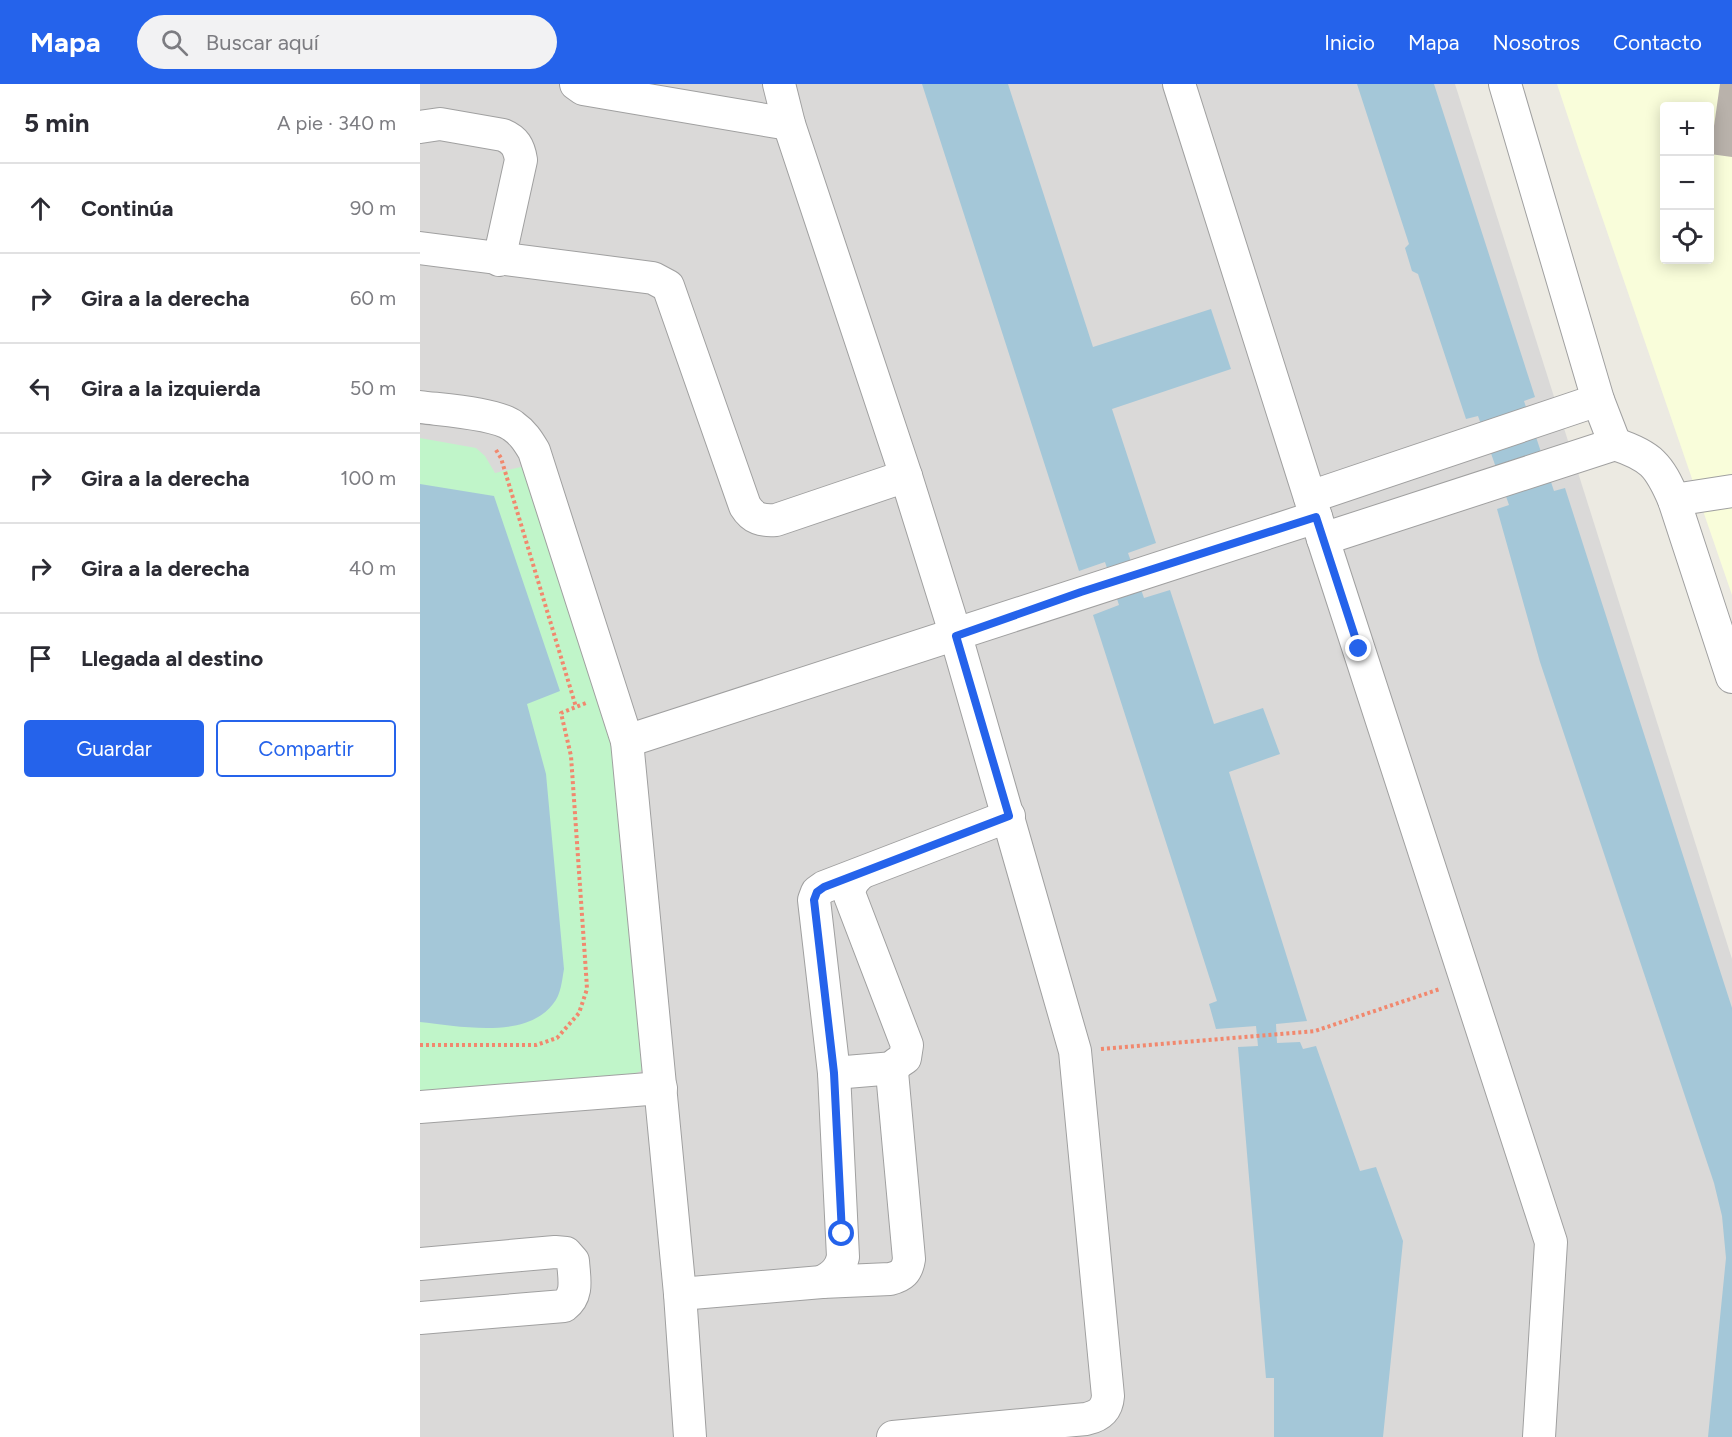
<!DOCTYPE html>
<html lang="es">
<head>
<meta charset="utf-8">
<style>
  body { margin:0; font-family:Figtree,sans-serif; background:#f2f2f3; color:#2b2b33 }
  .controls { position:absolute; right:18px; top:18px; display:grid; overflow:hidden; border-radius:6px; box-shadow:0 3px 15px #0003 }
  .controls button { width:54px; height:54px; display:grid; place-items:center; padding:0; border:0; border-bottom:2px solid #e1e1e2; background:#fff; color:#2b2b33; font:30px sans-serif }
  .stop { position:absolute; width:18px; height:18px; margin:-14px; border:4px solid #2563eb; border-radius:50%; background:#fff }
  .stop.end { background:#2563eb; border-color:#fff; box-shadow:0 2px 6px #0008 }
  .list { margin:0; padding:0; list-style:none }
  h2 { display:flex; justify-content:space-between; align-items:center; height:78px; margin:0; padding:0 24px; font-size:26px }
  h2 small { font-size:20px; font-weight:400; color:#7c7c81 }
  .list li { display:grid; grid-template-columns:39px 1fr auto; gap:18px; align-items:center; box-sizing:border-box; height:90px; padding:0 24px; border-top:2px solid #e1e1e2 }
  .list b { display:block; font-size:22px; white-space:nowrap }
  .list em { font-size:20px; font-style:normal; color:#7c7c81 }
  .actions { display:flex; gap:12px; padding:18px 24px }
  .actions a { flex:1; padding:14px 0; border:2px solid #2563eb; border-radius:6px; text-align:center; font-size:21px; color:#2563eb }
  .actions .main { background:#2563eb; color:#fff }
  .icon { flex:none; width:33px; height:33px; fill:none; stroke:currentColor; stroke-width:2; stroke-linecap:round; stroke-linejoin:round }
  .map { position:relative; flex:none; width:1312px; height:1353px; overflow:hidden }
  header { display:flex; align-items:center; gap:36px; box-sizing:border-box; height:84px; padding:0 30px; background:#2563eb; color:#fff }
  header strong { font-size:28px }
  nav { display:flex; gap:33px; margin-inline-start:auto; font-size:21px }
  .search { width:420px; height:54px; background:#f2f2f3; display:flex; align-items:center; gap:15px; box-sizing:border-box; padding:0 21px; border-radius:33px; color:#7c7c81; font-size:22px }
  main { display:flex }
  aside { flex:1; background:#fff }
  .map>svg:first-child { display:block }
</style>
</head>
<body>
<header>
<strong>Mapa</strong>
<div class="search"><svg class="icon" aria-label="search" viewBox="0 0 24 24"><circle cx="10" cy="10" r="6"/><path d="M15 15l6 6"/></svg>Buscar aquí</div>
<nav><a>Inicio</a><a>Mapa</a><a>Nosotros</a><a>Contacto</a></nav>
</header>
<main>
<aside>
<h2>5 min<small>A pie · 340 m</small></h2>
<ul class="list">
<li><svg class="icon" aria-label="ahead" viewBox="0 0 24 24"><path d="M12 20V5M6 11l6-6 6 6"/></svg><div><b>Continúa</b></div><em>90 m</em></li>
<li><svg class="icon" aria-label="right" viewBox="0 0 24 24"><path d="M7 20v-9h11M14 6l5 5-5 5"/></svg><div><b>Gira a la derecha</b></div><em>60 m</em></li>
<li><svg class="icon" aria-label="left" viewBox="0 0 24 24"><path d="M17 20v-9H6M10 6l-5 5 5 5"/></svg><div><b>Gira a la izquierda</b></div><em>50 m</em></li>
<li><svg class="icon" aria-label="right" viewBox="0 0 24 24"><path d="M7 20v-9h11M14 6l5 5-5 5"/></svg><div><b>Gira a la derecha</b></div><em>100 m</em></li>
<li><svg class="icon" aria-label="right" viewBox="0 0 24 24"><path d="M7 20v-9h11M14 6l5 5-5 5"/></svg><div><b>Gira a la derecha</b></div><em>40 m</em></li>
<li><svg class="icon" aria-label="arrive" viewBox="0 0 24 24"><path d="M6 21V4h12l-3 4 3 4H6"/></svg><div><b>Llegada al destino</b></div></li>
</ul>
<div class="actions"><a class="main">Guardar</a><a>Compartir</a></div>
</aside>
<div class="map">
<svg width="1312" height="1353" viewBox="0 0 1312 1353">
  <rect width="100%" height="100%" fill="#eceae2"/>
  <!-- residential -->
  <path fill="#dad9d8" d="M0,0H1035L1312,875V1353H0Z"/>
  <!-- education -->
  <path fill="#f9fdda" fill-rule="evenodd" d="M1137,0H1312V511L1160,69ZM1244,22H1290V176H1244Z"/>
  <!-- park -->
  <path fill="#c0f5c9" d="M0,354L56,364L65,372L75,389L105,382L202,690L226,979L221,987L211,991L0,1010Z"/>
  <!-- water -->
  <g fill="#a4c7d8">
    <path d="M502,0H588L673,263L791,225L811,285L692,325L736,459L708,469L724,514L750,506L794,640L843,624L860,670L809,688L887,937L856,940L857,959L880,958L883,965L896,962L940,1087L956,1083L983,1157L963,1353H854V1294H846L818,963L838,962L836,942L796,945L789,920L797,917L673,531L699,521L685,478L659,487Z"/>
    <path d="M937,0H1014L1115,313L1104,317L1134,407L1145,404L1312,924V1353H1288L1306,1174L1302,1132L1294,1099L1120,578L1077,425L1089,421L1058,332L1046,335L998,190L992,187L985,164L989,160Z"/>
    <path d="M0,400L74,412L140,607L107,620L126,690L144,885C142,896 141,911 133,920C105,956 39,942 0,938Z"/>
  </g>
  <!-- building -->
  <path fill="#b9b2ab" d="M1300,0H1312V73L1290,70Z"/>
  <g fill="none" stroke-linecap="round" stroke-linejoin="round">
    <defs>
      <g id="minor">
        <path d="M156,0L163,5L369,40"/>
        <path d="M359,0L369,40L486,392L536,552L655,967L688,1312C687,1326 679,1332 666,1335L473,1353"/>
        <path d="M759,0L903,455L1131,1158L1119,1353"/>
        <path d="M1085,0L1178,316L1195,360"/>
        <path d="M0,43L20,40L83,51C95,56 99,63 101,76L79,176"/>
        <path d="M0,164L233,194L248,202L325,422C333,435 342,437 356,436L486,392"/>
        <path d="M0,323C23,326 76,329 93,342C103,349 108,357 114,367L207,657L260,1210L270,1353"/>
        <path d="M890,413L1178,316"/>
        <path d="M1254,416L1312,407"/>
        <path d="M903,455L1195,360C1231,372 1239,381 1254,416L1312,593"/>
        <path d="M207,657L896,433"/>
        <path d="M414,989L474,984"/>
        <path d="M0,1023L241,1004"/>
        <path d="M0,1180L135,1168L146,1169L153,1177C154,1194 159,1211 144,1222L0,1234"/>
        <path d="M402,1198C414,1191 420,1186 423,1173L414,989L394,816L397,808L404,803L589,732"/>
        <path d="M260,1210L402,1198L470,1195C482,1192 487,1188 489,1175L472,988L476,980L485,974L487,961L430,812C429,803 432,798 439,791"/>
      </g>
    </defs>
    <!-- minor casing -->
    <use href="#minor" stroke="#a0a0a0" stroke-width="34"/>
    <!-- path -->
    <g stroke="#f1886e" stroke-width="4" stroke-dasharray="3 3" stroke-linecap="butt">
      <path d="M76,366L81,374L156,623"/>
      <path d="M0,961H116L137,954L159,929L167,905L166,889L151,672L141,629L166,619"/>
      <path d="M681,965L895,947L1020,905"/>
    </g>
    <!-- minor -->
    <use href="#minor" stroke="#fff" stroke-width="32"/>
  </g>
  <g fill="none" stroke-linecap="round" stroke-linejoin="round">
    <!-- route -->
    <path stroke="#2563eb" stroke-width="8" d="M422,1150L414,989L394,816L397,808L404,803L589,732L536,552L661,508L896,433L939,565"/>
  </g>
</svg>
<div class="controls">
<button>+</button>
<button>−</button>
<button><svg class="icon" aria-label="locate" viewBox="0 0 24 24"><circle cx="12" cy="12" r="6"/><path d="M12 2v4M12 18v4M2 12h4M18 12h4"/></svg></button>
</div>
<div class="stop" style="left:422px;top:1150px"></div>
<div class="stop end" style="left:939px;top:565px"></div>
</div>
</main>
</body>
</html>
